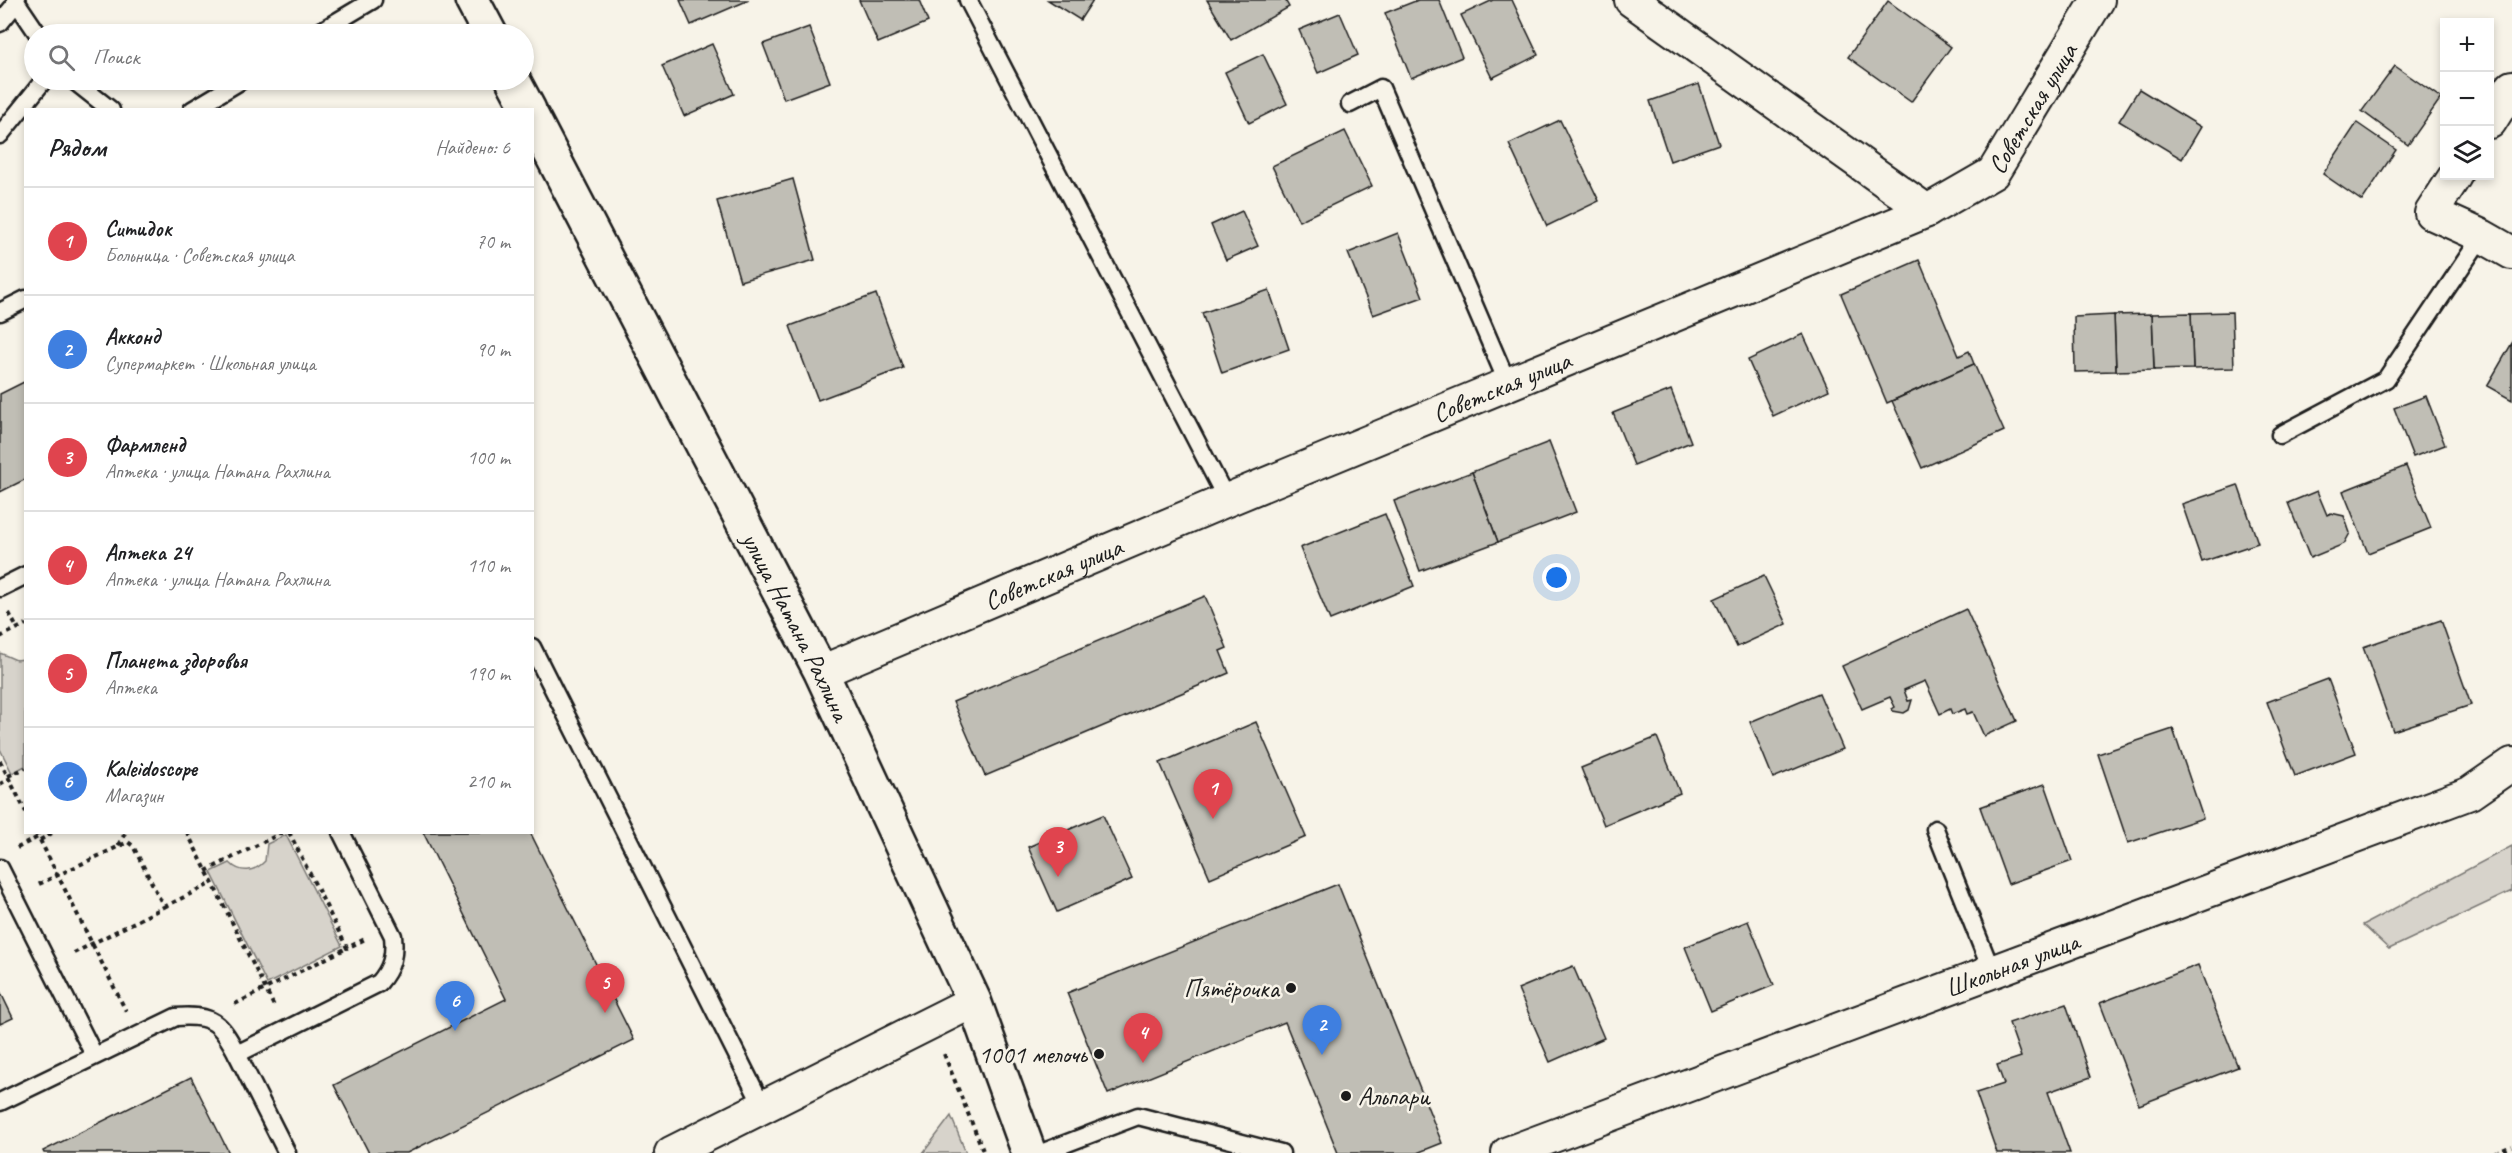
<!DOCTYPE html>
<html lang="ru">
<head>
<meta charset="utf-8">
<style>
  body { margin:0; font-family:Caveat,sans-serif; background:#f6f6f6; color:#202124 }
  .controls { position:absolute; right:18px; top:18px; display:grid; overflow:hidden; border-radius:0px; box-shadow:0 3px 9px #0003 }
  .controls button { width:54px; height:54px; display:grid; place-items:center; padding:0; border:0; border-bottom:2px solid #e0e0e0; background:#fff; color:#202124; font:30px sans-serif }
  .you { position:absolute; left:1557px; top:578px; width:21px; height:21px; margin:-15px; border:4px solid #fff; border-radius:50%; background:#1a73e8; box-shadow:0 0 0 9px #1a73e833 }
  .badge { display:grid; place-items:center; width:39px; height:39px; border-radius:50%; background:#7c3aed; color:#fff; font-size:20px; font-weight:700 }
  .pin { position:absolute; translate:-50% -50px; filter:drop-shadow(0 2px 3px #0008) }
  .pin::after { content:''; position:absolute; top:32px; width:21px; height:18px; background:inherit; clip-path:polygon(0 0,100% 0,50% 100%) }
  .list { margin:0; padding:0; list-style:none }
  h2 { display:flex; justify-content:space-between; align-items:center; height:78px; margin:0; padding:0 24px; font-size:26px }
  h2 small { font-size:20px; font-weight:400; color:#757577 }
  .list li { display:grid; grid-template-columns:39px 1fr auto; gap:18px; align-items:center; box-sizing:border-box; height:108px; padding:0 24px; border-top:2px solid #e0e0e0 }
  .list b { display:block; font-size:22px; white-space:nowrap }
  .list p { margin:0; font-size:20px; white-space:nowrap; color:#757577 }
  .list em { font-size:20px; font-style:normal; color:#757577 }
  .icon { flex:none; width:33px; height:33px; fill:none; stroke:currentColor; stroke-width:2; stroke-linecap:round; stroke-linejoin:round }
  .map { position:relative; flex:none; width:2512px; height:1153px; overflow:hidden }
  .search { position:absolute; background:#fff; box-shadow:0 3px 9px #0003; left:24px; top:24px; width:510px; height:66px; display:flex; align-items:center; gap:15px; box-sizing:border-box; padding:0 21px; border-radius:33px; color:#757577; font-size:22px }
  .panel { position:absolute; background:#fff; box-shadow:0 3px 9px #0003; left:24px; top:108px; width:510px; height:726px; border-radius:0px }
  .map>svg:first-child { display:block }
</style>
</head>
<body>
<div class="map">
<svg width="2512" height="1153" viewBox="0 0 2512 1153">
  <rect width="100%" height="100%" fill="#f7f3e8"/>
  <filter id="ink" filterUnits="userSpaceOnUse"><feTurbulence type="fractalNoise" baseFrequency=".0167" numOctaves="2"/><feDisplacementMap in="SourceGraphic" scale="12" xChannelSelector="R" yChannelSelector="G"/><feConvolveMatrix kernelMatrix="1 2 1 2 8 2 1 2 1" color-interpolation-filters="sRGB"/></filter>
  <g filter="url(#ink)">
    <!-- green -->
    <g fill="#d7d3cb" stroke="#7a7874" stroke-width="1.5">
      <path d="M0,653L16,660L25,659V766L12,773L0,749Z"/>
      <path d="M286,835L342,946L267,984L211,872L230,863C241,874 255,872 265,861L267,844Z"/>
      <path d="M2512,846V891L2389,949L2363,925Z"/>
      <path d="M951,1116L966,1153H923Z"/>
    </g>
    <!-- building -->
    <g fill="#c0beb5" stroke="#1c1c1c" stroke-width="1.5">
      <path d="M680,0H749L691,25Z"/>
      <path d="M859,0H919L928,22L878,43Z"/>
      <path d="M1048,0H1093L1080,20Z"/>
      <path d="M1207,0H1285L1289,7L1231,40Z"/>
      <path d="M1418,0H1439L1462,57L1411,78L1385,13Z"/>
      <path d="M1493,0H1512L1538,55L1492,78L1461,15Z"/>
      <path d="M1888,1L1951,47L1911,102L1848,57Z"/>
      <path d="M1340,13L1358,55L1318,73L1299,30Z"/>
      <path d="M809,27L830,82L784,99L763,44Z"/>
      <path d="M712,44L734,94L684,116L662,66Z"/>
      <path d="M1263,54L1287,104L1249,123L1225,72Z"/>
      <path d="M2395,66L2441,98L2408,145L2362,111Z"/>
      <path d="M1699,84L1719,144L1670,161L1650,101Z"/>
      <path d="M2139,89L2201,127L2182,159L2119,121Z"/>
      <path d="M1560,120L1599,201L1547,226L1509,144Z"/>
      <path d="M2357,123L2396,150L2362,201L2323,174Z"/>
      <path d="M1345,131L1372,186L1299,221L1272,166Z"/>
      <path d="M793,179L815,260L740,281L717,201Z"/>
      <path d="M1242,211L1258,246L1226,260L1211,225Z"/>
      <path d="M1398,233L1423,297L1373,315L1348,253Z"/>
      <path d="M1919,260L1959,356L1969,351L1974,364L1887,403L1841,294Z"/>
      <path d="M1269,290L1289,349L1222,373L1202,313Z"/>
      <path d="M876,294L903,368L818,400L790,326Z"/>
      <path d="M2232,312L2234,368L2193,369L2191,313Z"/>
      <path d="M2191,313L2193,369L2154,370L2152,314Z"/>
      <path d="M2152,314L2154,370L2116,371L2114,315Z"/>
      <path d="M2114,315L2116,371L2075,372L2074,317Z"/>
      <path d="M1803,334L1829,390L1773,416L1748,360Z"/>
      <path d="M2512,343V400L2487,386Z"/>
      <path d="M1974,364L2004,431L1922,468L1892,401Z"/>
      <path d="M26,381V479L0,492V394Z"/>
      <path d="M1671,390L1691,442L1634,465L1613,413Z"/>
      <path d="M2426,396L2445,445L2413,457L2394,408Z"/>
      <path d="M1549,442L1576,512L1498,542L1472,472Z"/>
      <path d="M2406,466L2431,528L2368,553L2343,491Z"/>
      <path d="M1472,472L1498,542L1420,571L1394,501Z"/>
      <path d="M2238,485L2258,543L2202,562L2182,504Z"/>
      <path d="M2317,491L2327,515L2331,513L2344,516L2350,533L2344,544L2310,558L2288,503Z"/>
      <path d="M1385,514L1414,586L1330,620L1300,548Z"/>
      <path d="M1764,576L1787,624L1737,647L1714,599Z"/>
      <path d="M1205,596L1227,648L1220,651L1229,673L985,776L953,702Z"/>
      <path d="M1966,609L2017,721L1984,736L1973,712L1967,714L1965,709L1952,714L1950,709L1940,714L1925,681L1904,690L1908,701L1912,700L1909,710L1904,713L1893,711L1892,709L1895,707L1890,697L1862,709L1842,666Z"/>
      <path d="M2441,620L2471,705L2393,731L2363,647Z"/>
      <path d="M2328,679L2356,753L2295,776L2267,702Z"/>
      <path d="M1819,693L1843,749L1773,778L1750,722Z"/>
      <path d="M1256,722L1306,837L1210,878L1160,763Z"/>
      <path d="M2173,729L2203,818L2128,843L2098,754Z"/>
      <path d="M1657,737L1680,793L1604,825L1581,768Z"/>
      <path d="M2045,784L2072,861L2008,884L1980,807Z"/>
      <path d="M1103,815L1132,879L1057,912L1028,847Z"/>
      <path d="M423,832H530L634,1040L407,1153H369L334,1085L506,999Z"/>
      <path d="M1338,884L1442,1143L1417,1153H1338L1285,1022L1108,1094L1067,993Z"/>
      <path d="M1748,921L1774,985L1711,1011L1685,947Z"/>
      <path d="M2198,965L2238,1067L2139,1105L2100,1003Z"/>
      <path d="M1573,966L1604,1038L1550,1062L1518,989Z"/>
      <path d="M0,991L13,1018L0,1024Z"/>
      <path d="M2066,1004L2091,1077L2048,1092L2070,1153H1997L1976,1093L2004,1084L1997,1065L2021,1057L2009,1023Z"/>
      <path d="M191,1077L229,1153H44L43,1151Z"/>
    </g>
    <g fill="none" stroke-linecap="round" stroke-linejoin="round">
      <defs>
        <g id="service">
          <path d="M15,0L38,34"/>
          <path d="M968,0L1227,500"/>
          <path d="M0,23L17,2"/>
          <path d="M316,34L373,0"/>
          <path d="M73,80L111,110"/>
          <path d="M1350,104L1381,88L1508,384"/>
          <path d="M192,110L242,80"/>
          <path d="M0,135L44,80"/>
          <path d="M0,312L26,299"/>
          <path d="M2280,435L2386,379L2482,236"/>
          <path d="M0,588L26,575"/>
          <path d="M532,647L763,1107"/>
          <path d="M1935,829L1992,972"/>
          <path d="M0,868L94,1055"/>
          <path d="M0,1102L176,1017C213,1014 221,1023 237,1054"/>
          <path d="M287,1153L237,1054L379,983C392,968 395,955 393,936L341,832"/>
          <path d="M1041,1153L1138,1116L1281,1153"/>
        </g>
        <g id="minor">
          <path d="M1631,0L1927,211"/>
          <path d="M2490,122L2512,87"/>
          <path d="M2455,176L2431,213L2482,236L2512,253"/>
          <path id="s1" d="M821,672L1227,500L1927,211L1993,173L2098,0"/>
          <path d="M671,1153L974,1001"/>
          <path id="s2" d="M1508,1153L2470,793L2512,764"/>
        </g>
        <g id="tertiary">
          <path d="M472,0L490,34"/>
          <path d="M513,80L529,110"/>
          <path id="s3" d="M532,117L821,672L974,1001L1029,1153"/>
        </g>
      </defs>
      <!-- service casing -->
      <use href="#service" stroke="#1c1c1c" stroke-width="21"/>
      <!-- minor casing -->
      <use href="#minor" stroke="#1c1c1c" stroke-width="36"/>
      <!-- tertiary casing -->
      <use href="#tertiary" stroke="#1c1c1c" stroke-width="38"/>
      <!-- path -->
      <g stroke="#1c1c1c" stroke-width="4" stroke-dasharray="4.5 4.5" stroke-linecap="butt">
        <path d="M9,613L17,628"/>
        <path d="M0,637L26,624"/>
        <path d="M0,761L26,812"/>
        <path d="M8,776L26,768"/>
        <path d="M0,784L9,779"/>
        <path d="M36,832L126,1011"/>
        <path d="M187,832L274,1006"/>
        <path d="M289,832L347,948L365,939"/>
        <path d="M40,840L54,832"/>
        <path d="M118,845L126,832"/>
        <path d="M17,848L38,837"/>
        <path d="M206,871L283,832"/>
        <path d="M39,884L128,842L133,846L164,907L72,954"/>
        <path d="M164,907L212,883"/>
        <path d="M235,1004L347,948"/>
        <path d="M944,1054L984,1153"/>
        <path d="M2495,1153L2512,1146"/>
      </g>
      <!-- service -->
      <use href="#service" stroke="#f7f3e8" stroke-width="16"/>
      <!-- minor -->
      <use href="#minor" stroke="#f7f3e8" stroke-width="32"/>
      <!-- tertiary -->
      <use href="#tertiary" stroke="#f7f3e8" stroke-width="33"/>
    </g>
  </g>
  <!-- markers -->
  <g fill="#1c1c1c" stroke="#f7f3e8" stroke-width="2">
    <circle cx="1291" cy="988" r="6"/>
    <circle cx="1099" cy="1054" r="6"/>
    <circle cx="1346" cy="1096" r="6"/>
  </g>
  <g text-anchor="middle" dominant-baseline="central" stroke-width="5" stroke-linejoin="round" paint-order="stroke">
    <!-- street labels -->
    <g font-size="26" fill="#1c1c1c" stroke="#f7f3e8">
      <text stroke="none"><textPath href="#s1" startOffset="1350">Советская улица</textPath></text>
      <text stroke="none"><textPath href="#s1" startOffset="738">Советская улица</textPath></text>
      <text stroke="none"><textPath href="#s1" startOffset="252">Советская улица</textPath></text>
      <text stroke="none"><textPath href="#s3" startOffset="574">улица Натана Рахлина</textPath></text>
      <text stroke="none"><textPath href="#s2" startOffset="538">Школьная улица</textPath></text>
    </g>
    <!-- poi labels -->
    <g font-size="26" fill="#1c1c1c" stroke="#f7f3e8" text-anchor="end">
      <text x="1279" y="988">Пятёрочка</text>
      <text x="1087" y="1054">1001 мелочь</text>
      <text x="1358" y="1096" text-anchor="start">Альпари</text>
    </g>
  </g>
</svg>
<div class="controls">
<button>+</button>
<button>−</button>
<button><svg class="icon" aria-label="layers" viewBox="0 0 24 24"><path d="M12 4l9 5-9 5-9-5zM3 14l9 5 9-5"/></svg></button>
</div>
<div class="you"></div>
<div class="pin badge" style="left:1213px;top:819px;background:#e0444e">1</div>
<div class="pin badge" style="left:1322px;top:1055px;background:#3f7fe0">2</div>
<div class="pin badge" style="left:1058px;top:877px;background:#e0444e">3</div>
<div class="pin badge" style="left:1143px;top:1063px;background:#e0444e">4</div>
<div class="pin badge" style="left:605px;top:1013px;background:#e0444e">5</div>
<div class="pin badge" style="left:455px;top:1031px;background:#3f7fe0">6</div>
<div class="search"><svg class="icon" aria-label="search" viewBox="0 0 24 24"><circle cx="10" cy="10" r="6"/><path d="M15 15l6 6"/></svg>Поиск</div>
<section class="panel">
<h2>Рядом<small>Найдено: 6</small></h2>
<ul class="list">
<li><span class="badge" style="background:#e0444e">1</span><div><b>Ситидок</b><p>Больница · Советская улица</p></div><em>70 m</em></li>
<li><span class="badge" style="background:#3f7fe0">2</span><div><b>Акконд</b><p>Супермаркет · Школьная улица</p></div><em>90 m</em></li>
<li><span class="badge" style="background:#e0444e">3</span><div><b>Фармленд</b><p>Аптека · улица Натана Рахлина</p></div><em>100 m</em></li>
<li><span class="badge" style="background:#e0444e">4</span><div><b>Аптека 24</b><p>Аптека · улица Натана Рахлина</p></div><em>110 m</em></li>
<li><span class="badge" style="background:#e0444e">5</span><div><b>Планета здоровья</b><p>Аптека</p></div><em>190 m</em></li>
<li><span class="badge" style="background:#3f7fe0">6</span><div><b>Kaleidoscope</b><p>Магазин</p></div><em>210 m</em></li>
</ul>
</section>
</div>
</body>
</html>
